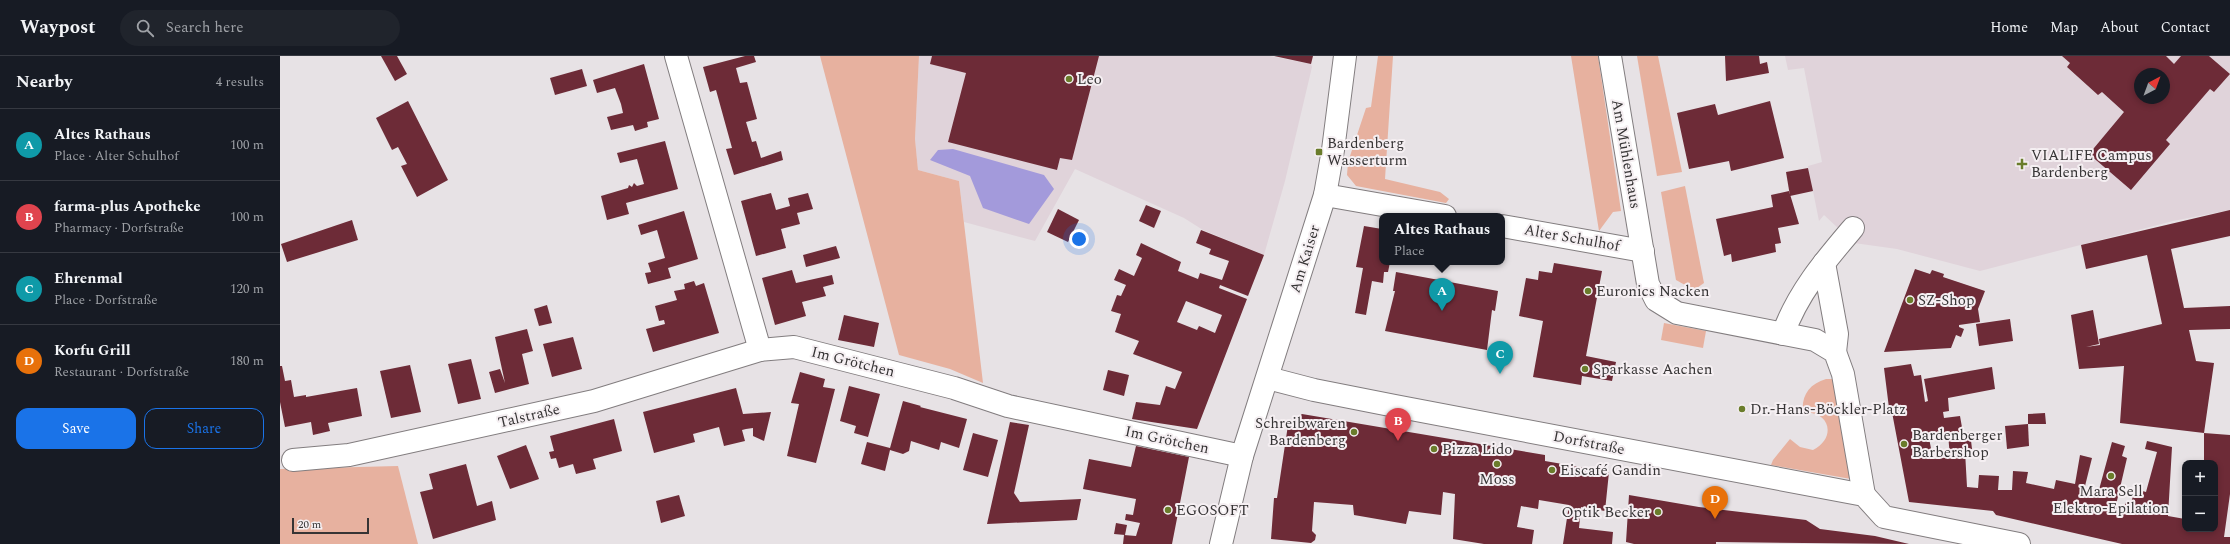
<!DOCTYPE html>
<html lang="en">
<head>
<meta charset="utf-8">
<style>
  body { margin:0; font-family:Spectral,serif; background:#20242c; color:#f1f3f6 }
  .controls { position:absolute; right:12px; bottom:12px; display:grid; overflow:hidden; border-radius:8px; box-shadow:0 2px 6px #0003 }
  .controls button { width:36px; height:36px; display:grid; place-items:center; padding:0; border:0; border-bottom:1px solid #363941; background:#171b24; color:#f1f3f6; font:20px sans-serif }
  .compass { position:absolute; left:1854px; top:12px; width:36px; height:36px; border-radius:50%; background:#171b24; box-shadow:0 2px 6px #0003; rotate:41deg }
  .scale { position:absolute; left:12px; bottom:10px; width:77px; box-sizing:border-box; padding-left:4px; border:2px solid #363435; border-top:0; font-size:11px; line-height:14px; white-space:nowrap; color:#363435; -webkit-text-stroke:3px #f5eff2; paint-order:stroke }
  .you { position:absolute; left:799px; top:183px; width:14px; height:14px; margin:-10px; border:3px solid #fff; border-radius:50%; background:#1a73e8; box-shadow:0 0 0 6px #1a73e833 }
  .badge { display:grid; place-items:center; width:26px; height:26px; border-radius:50%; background:#1a73e8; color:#fff; font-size:13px; font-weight:700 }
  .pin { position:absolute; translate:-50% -33px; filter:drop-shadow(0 1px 2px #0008) }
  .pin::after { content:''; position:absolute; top:21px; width:14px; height:12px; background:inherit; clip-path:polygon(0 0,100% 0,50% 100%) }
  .popup { position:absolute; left:1099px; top:157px; width:126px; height:52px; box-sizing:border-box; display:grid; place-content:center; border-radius:8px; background:#171b24; filter:drop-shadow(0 1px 3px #0005); font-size:13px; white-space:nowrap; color:#9ea1a6 }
  .popup b { font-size:15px; color:#f1f3f6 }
  .popup::after { content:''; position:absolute; left:50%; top:100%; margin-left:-8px; border:8px solid transparent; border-top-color:#171b24 }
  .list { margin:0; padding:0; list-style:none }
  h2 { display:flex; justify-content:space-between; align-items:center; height:52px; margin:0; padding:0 16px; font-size:17px }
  h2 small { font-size:13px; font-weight:400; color:#9ea1a6 }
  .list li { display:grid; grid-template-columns:26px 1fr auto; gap:12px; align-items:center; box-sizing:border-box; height:72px; padding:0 16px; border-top:1px solid #363941 }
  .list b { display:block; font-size:15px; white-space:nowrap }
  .list p { margin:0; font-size:13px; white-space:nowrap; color:#9ea1a6 }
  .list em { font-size:13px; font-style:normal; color:#9ea1a6 }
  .actions { display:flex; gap:8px; padding:12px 16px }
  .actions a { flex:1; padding:9px 0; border:1px solid #1a73e8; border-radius:12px; text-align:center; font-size:14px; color:#1a73e8 }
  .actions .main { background:#1a73e8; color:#fff }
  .icon { flex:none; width:22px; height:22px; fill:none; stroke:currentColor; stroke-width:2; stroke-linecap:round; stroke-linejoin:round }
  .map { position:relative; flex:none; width:1950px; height:488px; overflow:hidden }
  header { display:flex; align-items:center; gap:24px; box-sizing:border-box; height:56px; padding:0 20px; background:#171b24; border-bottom:1px solid #363941 }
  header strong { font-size:19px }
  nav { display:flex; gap:22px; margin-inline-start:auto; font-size:14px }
  .search { width:280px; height:36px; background:#20242c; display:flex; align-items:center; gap:10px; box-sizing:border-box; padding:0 14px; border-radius:22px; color:#9ea1a6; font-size:15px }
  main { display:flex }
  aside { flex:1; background:#171b24 }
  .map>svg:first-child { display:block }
</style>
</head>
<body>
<header>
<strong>Waypost</strong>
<div class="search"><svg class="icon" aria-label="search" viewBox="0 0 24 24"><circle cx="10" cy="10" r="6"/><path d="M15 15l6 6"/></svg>Search here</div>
<nav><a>Home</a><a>Map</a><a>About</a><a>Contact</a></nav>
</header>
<main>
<aside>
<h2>Nearby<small>4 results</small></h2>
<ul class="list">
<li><span class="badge" style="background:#0f9aa8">A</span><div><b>Altes Rathaus</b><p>Place · Alter Schulhof</p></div><em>100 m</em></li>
<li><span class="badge" style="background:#e0444e">B</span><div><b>farma-plus Apotheke</b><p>Pharmacy · Dorfstraße</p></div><em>100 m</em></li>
<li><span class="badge" style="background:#0f9aa8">C</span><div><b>Ehrenmal</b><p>Place · Dorfstraße</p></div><em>120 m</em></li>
<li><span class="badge" style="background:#e8710a">D</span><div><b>Korfu Grill</b><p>Restaurant · Dorfstraße</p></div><em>180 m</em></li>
</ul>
<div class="actions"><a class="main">Save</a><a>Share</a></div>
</aside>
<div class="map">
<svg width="1950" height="488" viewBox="0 0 1950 488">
  <rect width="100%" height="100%" fill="#e7e2e5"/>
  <!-- built -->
  <g fill="#e0d3da" fill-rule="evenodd">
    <path d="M639,0H990L1031,8L1032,11L1005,125L984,199L923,174L904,162L795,113L755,185L684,166L679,125L638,114L635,83Z"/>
    <path d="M1505,0H1950V154L1893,165L1700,215L1617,193L1574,187L1544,159L1539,165L1528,110L1542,106L1524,12L1508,14ZM1860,18H1884V42H1860Z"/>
  </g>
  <!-- green -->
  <g fill="#e7b19f">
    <path d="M540,0H639L635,83L638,114L679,125L703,327L670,313L619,299Z"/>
    <path d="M1098,0H1113L1105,123L1160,136L1169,143L1166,147L1076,130L1067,119L1068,106L1086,52L1091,51Z"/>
    <path d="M1291,0H1318L1341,155L1333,156L1319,175Z"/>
    <path d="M1357,0H1378L1402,116L1377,120Z"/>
    <path d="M1405,130L1424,227L1414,234L1396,224L1381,136Z"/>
    <path d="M1384,267L1426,275L1423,292L1381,284Z"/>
    <path d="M1546,323H1553L1571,423L1491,409L1493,404L1510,383L1520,391L1533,394C1557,382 1550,354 1523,357C1521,340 1529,328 1546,323Z"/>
    <path d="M118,410L138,488H0V413Z"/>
  </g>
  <!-- water -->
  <path fill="#a39adb" d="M673,93L764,119L774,133L749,168L703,152L690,120L650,104L658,94Z"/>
  <!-- building -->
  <g fill="#6d2b37" fill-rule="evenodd">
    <path d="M101,0H117L127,18L115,25Z"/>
    <path d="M465,0H474L476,6L456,12L460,27L467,26L477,63L466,66L472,86L476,85L481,102L501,95L503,104L454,119L446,93L452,92L436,34L430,36L423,11Z"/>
    <path d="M652,0H819L792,104L780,102L777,114L668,86L686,17L650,8Z"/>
    <path d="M994,0H1033L1031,8Z"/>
    <path d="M1445,0H1479L1480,8L1487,6L1489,17L1446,25Z"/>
    <path d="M1782,0H1886L1894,8L1901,0H1929L1950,18L1934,36L1930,33L1886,84L1890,88L1851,134L1809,98L1844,56L1822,36L1818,39L1787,11L1790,7ZM1860,18H1884V42H1860Z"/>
    <path d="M364,8L379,63L367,66L368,71L355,75L353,69L331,74L327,61L343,57L341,48L335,32L317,37L313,24Z"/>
    <path d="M302,13L307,30L275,39L270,22Z"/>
    <path d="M128,45L168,124L137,141L121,110L127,108L118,91L112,94L96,62Z"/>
    <path d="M1490,45L1504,102L1451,115L1449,105L1409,113L1397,57L1435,48L1438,59Z"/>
    <path d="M385,85L398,133L346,147L349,158L327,164L321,140L348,132L349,129L352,131L354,127L357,130L364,128L357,103L340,107L337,97Z"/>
    <path d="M1528,112L1533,135L1510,140L1506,116Z"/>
    <path d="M1509,135L1519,168L1498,172L1501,187L1495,188L1496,196L1452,206L1451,198L1444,200L1436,163L1493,151L1491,139Z"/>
    <path d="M491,137L496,154L510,150L508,142L528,137L533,153L517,157L520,168L501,173L506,192L476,200L461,145Z"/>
    <path d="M866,149L881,155L874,172L859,165Z"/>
    <path d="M778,153L799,164L788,186L767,176Z"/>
    <path d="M1950,154V180L1891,193L1904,252L1950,250V273L1909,274L1916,305L1934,307L1924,377L1840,367L1844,310L1799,313L1791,259L1813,254L1819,288L1806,291L1820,289L1819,283L1882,268L1867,199L1806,213L1801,189Z"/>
    <path d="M404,155L418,203L388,212L391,222L368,228L365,217L371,216L368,207L385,202L377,174L361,179L358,169Z"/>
    <path d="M72,164L78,184L7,206L1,188Z"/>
    <path d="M1084,170L1102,173V206H1110L1108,216H1104L1103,227L1092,225L1086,259L1075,257L1083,212L1076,211Z"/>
    <path d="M921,174L984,199L968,240L940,229L939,232L967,243L917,373L852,363L856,346L880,349L886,330L895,333L902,316L853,298L859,285L835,276L841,258L831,255L837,239L841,240L846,229L834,224L839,213L854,220L862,202L856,199L861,187L901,206L898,215L918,223L920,217L942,224L949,205L929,198L931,193L916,187ZM906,245L942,259L935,277L919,270L917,274L897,266Z"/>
    <path d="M556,190L560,202L526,211L523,199Z"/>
    <path d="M1274,207L1322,215L1306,300L1336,306L1332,325L1302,320L1301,329L1253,321L1263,265L1239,260L1246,222L1258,224L1259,215L1272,217Z"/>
    <path d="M1635,213L1650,218L1652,214L1664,218L1663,221L1705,235L1698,253L1700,266L1679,269V271L1684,273L1681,281L1676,279L1671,292L1604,296Z"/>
    <path d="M512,214L516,227L552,219L554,228L543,231L546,240L522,246L526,260L495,269L482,222Z"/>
    <path d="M1116,216L1218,235L1215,255L1212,254L1207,294L1105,275L1115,235H1113Z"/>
    <path d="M414,225L416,230L424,227L439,277L373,296L366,273L385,268L384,264L379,265L375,250L397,244L394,235L405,233L404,228Z"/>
    <path d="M267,249L272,267L259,270L254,253Z"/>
    <path d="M564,259L599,267L594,291L558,284Z"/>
    <path d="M1730,263L1733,285L1699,290L1696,268Z"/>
    <path d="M247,273L253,295L242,298L249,328L215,337L209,316L220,313L225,327L215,281Z"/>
    <path d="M293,281L302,313L272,321L263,288Z"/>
    <path d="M191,303L201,343L178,348L168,308Z"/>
    <path d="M1631,308L1634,320L1641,319L1645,346L1648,345L1644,323L1712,311L1715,333L1668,342L1669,355L1663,356L1664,362L1680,360L1683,377L1690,376L1692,393L1685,395L1687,431L1698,432L1699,419L1719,420L1718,434H1732L1733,415L1748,416L1746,427L1774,433L1776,424L1795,428L1800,399L1812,402L1803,438L1817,441L1832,386L1845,390L1842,400L1847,402L1836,449L1844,451L1846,446L1851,447L1855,433L1866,436L1877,396L1865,393L1867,385L1892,391L1888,460L1905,463V473H1935V407H1924V377L1950,379V438L1944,481H1950V488H1842L1716,459L1713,455L1629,446L1611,351L1609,352L1604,312ZM1668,378L1670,401L1653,403L1649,382Z"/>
    <path d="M130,309L141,356L111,362L100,315Z"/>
    <path d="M0,310H2L5,325L11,324L14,341L26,339V341L77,332L82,360L48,367L50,375L33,379L31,366L5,371L0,346Z"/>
    <path d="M828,314L849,319L844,340L823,334Z"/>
    <path d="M520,316L545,323L543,331L555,333L536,407L507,400L519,348L511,347Z"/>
    <path d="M569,330L600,338L588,381L574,377L576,370L560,365Z"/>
    <path d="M456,332L463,358L491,356L484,385L473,380V372L466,373L462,374L465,385L444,390L439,371L413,378L415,386L374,397L363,356Z"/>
    <path d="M623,345L641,350L640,351L687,363L679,392L661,386L659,394L631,385L629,395L623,398L610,394L605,415L581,408L587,386L610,392Z"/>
    <path d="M1765,357L1766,368H1748V358Z"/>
    <path d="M1022,358L1265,399V405L1329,416L1325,455L1301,451L1299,472L1333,476L1332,488H1283L1289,449L1259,444L1258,453L1241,450L1237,471L1254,474L1252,488H1204L1173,483L1175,438L1163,436L1161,459L1129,455L1126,468L1074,459L1073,449L1034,446L1032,475L1036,479L1035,484L1031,487L991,483L994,442H997L1008,369Z"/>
    <path d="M334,363L342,395L313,403L316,413L296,418L293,408L279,412L276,402L271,403L269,396L274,395L270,380Z"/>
    <path d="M730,366L749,369L734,437L740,446L801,443L797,464L707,468Z"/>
    <path d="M1748,368L1749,390L1727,393L1725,370Z"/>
    <path d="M693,377L718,384L708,421L683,414Z"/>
    <path d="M246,389L259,423L230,433L217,400Z"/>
    <path d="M856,390L909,401L892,488H843L844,479L856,480L860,467L845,464L846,458L853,459L856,443L803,433L809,403L851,411Z"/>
    <path d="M186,408L197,450L212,445L216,464L153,483L140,436L153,433L149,418Z"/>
    <path d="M399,439L405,460L381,467L376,445Z"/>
    <path d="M1349,439L1419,451L1526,464L1540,473L1595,480L1629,488L1436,486V488H1354L1346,486Z"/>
    <path d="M836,467L847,469L845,479L834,478Z"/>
  </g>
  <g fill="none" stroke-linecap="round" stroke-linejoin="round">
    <defs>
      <g id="street">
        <path d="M396,0L480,294"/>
        <path d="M1330,0L1368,228L1376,244L1397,257L1535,284L1555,296L1563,318L1584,439"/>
        <path d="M1045,139L1165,160"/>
        <path d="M1222,170L1363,195"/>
        <path d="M1544,207L1557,278L1555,296"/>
        <path d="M1503,278C1518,236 1545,205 1573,172"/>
        <path d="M988,322L1034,334L1115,350L1584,439L1604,461L1739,488"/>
        <path d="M13,404L69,399L314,345L480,294L514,291L674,332L728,350L962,400"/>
        <path d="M941,488L962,400L1045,139L1053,94L1065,0"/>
      </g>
    </defs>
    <!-- street casing -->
    <use href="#street" stroke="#827d7f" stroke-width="24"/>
    <!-- street -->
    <use href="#street" stroke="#fff" stroke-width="22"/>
  </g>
  <!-- markers -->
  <g fill="#6a7c2b" stroke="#f5eff2" stroke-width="1.5">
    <circle cx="789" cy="23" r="4"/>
    <rect x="1035" y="92" width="8" height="8" rx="2"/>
    <path d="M1740 102h4v4h4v4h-4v4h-4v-4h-4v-4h4z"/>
    <circle cx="1308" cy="235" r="4"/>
    <circle cx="1630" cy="244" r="4"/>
    <circle cx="1305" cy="313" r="4"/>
    <circle cx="1462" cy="353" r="4"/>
    <circle cx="1074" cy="376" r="4"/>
    <circle cx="1624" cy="388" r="4"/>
    <circle cx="1154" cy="393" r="4"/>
    <circle cx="1217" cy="408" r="4"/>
    <circle cx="1272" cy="414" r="4"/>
    <circle cx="1831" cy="420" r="4"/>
    <circle cx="888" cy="454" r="4"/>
    <circle cx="1378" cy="456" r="4"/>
  </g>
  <g text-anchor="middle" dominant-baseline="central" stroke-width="4" stroke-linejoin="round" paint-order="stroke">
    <!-- poi labels -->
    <g font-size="15" fill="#363435" stroke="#f5eff2" text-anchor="start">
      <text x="797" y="23">Leo</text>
      <text x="1047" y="87">Bardenberg<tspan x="1047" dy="17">Wasserturm</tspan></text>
      <text x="1751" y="99">VIALIFE Campus<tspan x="1751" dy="17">Bardenberg</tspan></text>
      <text x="1316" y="235">Euronics Nacken</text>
      <text x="1638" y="244">SZ-Shop</text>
      <text x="1313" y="313">Sparkasse Aachen</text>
      <text x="1470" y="353">Dr.-Hans-Böckler-Platz</text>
      <text x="1066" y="367" text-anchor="end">Schreibwaren<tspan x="1066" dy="17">Bardenberg</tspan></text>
      <text x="1632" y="379">Bardenberger<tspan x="1632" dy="17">Barbershop</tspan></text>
      <text x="1162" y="393">Pizza Lido</text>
      <text x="1280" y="414">Eiscafé Gandin</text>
      <text x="1217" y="423" text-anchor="middle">Moss</text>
      <text x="1831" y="435" text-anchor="middle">Mara Sell<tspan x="1831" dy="17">Elektro-Epilation</tspan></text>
      <text x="896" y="454">EGOSOFT</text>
      <text x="1370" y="456" text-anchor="end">Optik Becker</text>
    </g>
    <!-- street labels -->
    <g font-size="15" fill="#363435" stroke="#f5eff2">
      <text transform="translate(1346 98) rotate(80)">Am Mühlenhaus</text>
      <text transform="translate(1292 182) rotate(10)">Alter Schulhof</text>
      <text transform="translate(1025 203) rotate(-73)">Am Kaiser</text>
      <text transform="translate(573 306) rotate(14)">Im Grötchen</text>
      <text transform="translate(249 360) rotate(-13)">Talstraße</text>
      <text transform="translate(887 384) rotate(12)">Im Grötchen</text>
      <text transform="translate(1309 387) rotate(11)">Dorfstraße</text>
    </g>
  </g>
</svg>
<div class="controls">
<button>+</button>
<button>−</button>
</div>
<svg class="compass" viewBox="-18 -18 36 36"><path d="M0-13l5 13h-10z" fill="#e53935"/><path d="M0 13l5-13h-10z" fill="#9ea1a6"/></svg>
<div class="scale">20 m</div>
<div class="you"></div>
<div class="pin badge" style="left:1162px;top:255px;background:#0f9aa8">A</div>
<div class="popup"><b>Altes Rathaus</b>Place</div>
<div class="pin badge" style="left:1118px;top:385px;background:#e0444e">B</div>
<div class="pin badge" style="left:1220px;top:318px;background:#0f9aa8">C</div>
<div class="pin badge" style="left:1435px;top:463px;background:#e8710a">D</div>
</div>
</main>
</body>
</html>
